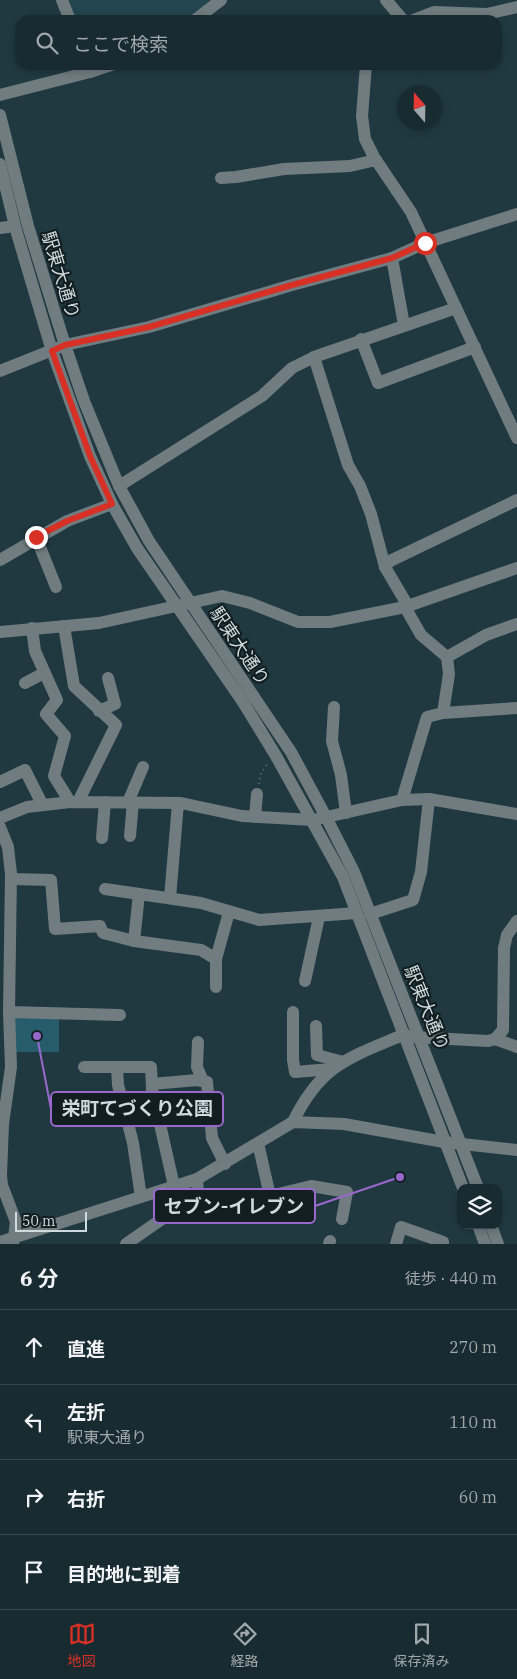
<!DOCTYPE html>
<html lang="ja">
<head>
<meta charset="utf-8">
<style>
  body { margin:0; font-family:"IBM Plex Serif","Noto Sans JP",serif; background:#25373d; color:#f1f3f6 }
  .controls { position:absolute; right:15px; bottom:15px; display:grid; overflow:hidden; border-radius:10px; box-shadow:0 2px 8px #0003 }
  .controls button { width:45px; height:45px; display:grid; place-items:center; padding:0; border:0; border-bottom:1px solid #36474d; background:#182b31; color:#f1f3f6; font:25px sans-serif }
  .compass { position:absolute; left:397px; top:85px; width:45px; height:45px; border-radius:50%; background:#182b31; box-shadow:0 2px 8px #0003; rotate:340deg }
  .scale { position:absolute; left:15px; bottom:12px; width:72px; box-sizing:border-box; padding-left:5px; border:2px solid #cddbe0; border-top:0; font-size:14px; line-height:18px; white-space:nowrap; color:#cddbe0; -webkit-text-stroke:4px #131e22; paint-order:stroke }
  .stop { position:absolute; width:15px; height:15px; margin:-11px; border:4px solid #d93025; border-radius:50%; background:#fff }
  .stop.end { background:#d93025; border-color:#fff; box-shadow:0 1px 5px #0008 }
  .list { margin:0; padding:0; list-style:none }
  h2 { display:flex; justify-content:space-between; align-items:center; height:65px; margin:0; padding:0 20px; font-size:21px }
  h2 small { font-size:16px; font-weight:400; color:#9fa7ab }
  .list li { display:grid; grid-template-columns:32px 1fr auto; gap:15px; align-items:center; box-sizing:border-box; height:75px; padding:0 20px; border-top:1px solid #36474d }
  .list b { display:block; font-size:19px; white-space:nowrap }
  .list p { margin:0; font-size:16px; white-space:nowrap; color:#9fa7ab }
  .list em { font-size:16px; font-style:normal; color:#9fa7ab }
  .icon { flex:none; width:28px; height:28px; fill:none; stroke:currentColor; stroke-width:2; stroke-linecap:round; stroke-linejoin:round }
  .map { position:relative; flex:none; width:517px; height:1244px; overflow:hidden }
  .search { position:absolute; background:#182b31; box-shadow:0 2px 8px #0003; left:15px; right:15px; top:15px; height:55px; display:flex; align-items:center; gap:12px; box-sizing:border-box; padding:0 18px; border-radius:15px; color:#9fa7ab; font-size:19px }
  .sheet { height:365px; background:#182b31 }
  nav { display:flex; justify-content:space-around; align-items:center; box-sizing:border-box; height:70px; border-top:1px solid #36474d; background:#182b31; font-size:14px; color:#9fa7ab }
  nav a { display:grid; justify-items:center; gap:2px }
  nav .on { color:#d93025 }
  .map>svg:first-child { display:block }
</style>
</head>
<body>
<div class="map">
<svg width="517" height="1244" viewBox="0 0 517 1244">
  <rect width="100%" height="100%" fill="#203941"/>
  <!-- built -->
  <path fill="#22454f" d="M66,0H216L191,20H74Z"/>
  <!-- green -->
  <path fill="#265c6b" d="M16,1016L59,1018V1052H14V1020Z"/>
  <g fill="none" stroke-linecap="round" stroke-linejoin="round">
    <!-- path -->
    <path stroke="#60757c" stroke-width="2" stroke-dasharray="1 4" stroke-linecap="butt" d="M259,784L261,773L268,763"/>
    <!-- minor -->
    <g stroke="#707c80" stroke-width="12">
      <path d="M62,0L70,20"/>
      <path d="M386,0L403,20"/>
      <path d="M195,20L221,0"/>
      <path d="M413,20L434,12L487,14L517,7"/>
      <path d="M88,65L90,72L111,65"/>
      <path d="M366,65L362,116L365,139L374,157L411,212L517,438"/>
      <path d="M0,95L90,72"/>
      <path d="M0,115L28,226L65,345L84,401L119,486L149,541L291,752L326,817L354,872L478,1188"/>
      <path d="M0,164L16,230L52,351L90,456L112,504L137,548L243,702L276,756L343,877L463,1188"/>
      <path d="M221,178L236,177L284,169L350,166L376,160"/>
      <path d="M0,228L8,227"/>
      <path d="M392,258L404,325"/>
      <path d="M361,339L378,383L475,347"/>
      <path d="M314,357L348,465L360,486L371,514L385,567"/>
      <path d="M0,371L65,345L149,327L292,285L392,258L425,243L517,214"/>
      <path d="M119,486L262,396L292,368L314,357L456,308"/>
      <path d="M36,537L56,587"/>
      <path d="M0,560L67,521L112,504"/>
      <path d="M408,606L385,567L390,561L517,500"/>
      <path d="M64,626L74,686L116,725L78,802"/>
      <path d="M32,628L35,651L57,700L46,714L65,736L54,776L70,802"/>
      <path d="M0,632L99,623L222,596L250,603L298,622H330L405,607L517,568"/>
      <path d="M447,657L486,635L517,624"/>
      <path d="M25,683L44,673"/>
      <path d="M334,707L332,741L341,775L346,813"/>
      <path d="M99,711L115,704L108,678"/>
      <path d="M443,713L517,708"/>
      <path d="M0,782L25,770L42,804"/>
      <path d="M402,800L427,717L443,713L449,674L447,657L421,635L405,607"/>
      <path d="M128,802L143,767"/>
      <path d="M255,817L257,794"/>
      <path d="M0,818L27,807L70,802L181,803L242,816L313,820L402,800L429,799L517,814"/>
      <path d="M0,827L8,847L11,874L9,1012L11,1067L3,1124L1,1175L2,1185L16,1222L13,1244"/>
      <path d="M130,836L133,802"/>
      <path d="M102,838L105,802"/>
      <path d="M11,879L51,880L55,929L100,926L103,933L134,941L201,950L216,959V987"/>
      <path d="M105,889L201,903L259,920L357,913"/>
      <path d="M170,898L178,803"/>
      <path d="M370,914L413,900L421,872L429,799"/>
      <path d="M134,941L139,894"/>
      <path d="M216,959L229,912"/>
      <path d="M305,981L319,917"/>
      <path d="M9,1012L120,1015"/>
      <path d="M293,1012V1060L295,1072L331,1069"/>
      <path d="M316,1026L317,1055L343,1062"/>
      <path d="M413,1037L488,1041L495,1039L503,1030L504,948L507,935L517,921"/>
      <path d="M495,1039L517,1047"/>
      <path d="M198,1042L197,1067L203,1081"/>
      <path d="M84,1067H151L152,1089L174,1186"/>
      <path d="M117,1067L118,1085L133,1143L141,1197"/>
      <path d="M152,1084L197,1080L207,1082L212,1138L225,1164"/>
      <path d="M293,1122C321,1064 349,1058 405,1034"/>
      <path d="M258,1143L270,1196L311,1186L347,1192L342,1219"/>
      <path d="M478,1225L485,1244"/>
      <path d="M491,1225L498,1244"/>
      <path d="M0,1242L197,1179L293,1122L344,1124L444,1142L517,1150"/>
      <path d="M126,1244L198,1194L197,1179"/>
      <path d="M329,1244L330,1241"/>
      <path d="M396,1244L401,1227L443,1242V1244"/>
    </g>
  </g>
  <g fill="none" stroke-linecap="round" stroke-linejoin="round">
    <!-- route -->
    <path stroke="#d93025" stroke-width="6" d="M36,537L67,521L112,504L90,456L52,351L65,345L149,327L292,285L392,258L425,243"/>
  </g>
  <g text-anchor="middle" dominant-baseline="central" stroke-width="4.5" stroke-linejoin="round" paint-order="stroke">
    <!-- street labels -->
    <g font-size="18" fill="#cddbe0" stroke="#131e22">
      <text transform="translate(61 275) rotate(73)">駅東大通り</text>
      <text transform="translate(240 646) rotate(56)">駅東大通り</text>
      <text transform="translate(427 1008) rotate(68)">駅東大通り</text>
    </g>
  </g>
  <!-- callouts -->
  <path fill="none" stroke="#9869cb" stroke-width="2" d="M37 1036L51 1109M400 1177L315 1206"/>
  <g fill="#9869cb" stroke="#131e22" stroke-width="2">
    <circle cx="37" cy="1036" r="5"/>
    <circle cx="400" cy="1177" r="5"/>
  </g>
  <g fill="#131e22" stroke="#9869cb" stroke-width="2">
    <rect x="51" y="1092" width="172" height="34" rx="5"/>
    <rect x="154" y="1189" width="161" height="34" rx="5"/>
  </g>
  <g font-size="19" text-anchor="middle" font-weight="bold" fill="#cddbe0">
    <text x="137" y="1115">栄町てづくり公園</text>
    <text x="234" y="1213">セブン-イレブン</text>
  </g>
</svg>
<div class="controls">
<button><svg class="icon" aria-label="layers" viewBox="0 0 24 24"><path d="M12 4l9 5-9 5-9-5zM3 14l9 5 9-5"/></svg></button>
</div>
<svg class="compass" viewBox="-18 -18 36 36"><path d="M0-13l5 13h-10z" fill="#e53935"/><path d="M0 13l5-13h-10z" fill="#9fa7ab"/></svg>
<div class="scale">50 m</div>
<div class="stop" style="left:425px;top:243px"></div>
<div class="stop end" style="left:36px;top:537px"></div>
<div class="search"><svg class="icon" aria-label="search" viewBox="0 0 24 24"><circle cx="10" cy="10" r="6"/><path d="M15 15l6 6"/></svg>ここで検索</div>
</div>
<section class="sheet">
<h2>6 分<small>徒歩 · 440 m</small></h2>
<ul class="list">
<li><svg class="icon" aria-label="ahead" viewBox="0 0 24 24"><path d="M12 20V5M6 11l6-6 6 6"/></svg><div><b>直進</b></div><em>270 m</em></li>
<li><svg class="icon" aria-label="left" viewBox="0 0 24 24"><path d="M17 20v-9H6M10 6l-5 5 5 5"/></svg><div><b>左折</b><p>駅東大通り</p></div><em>110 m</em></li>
<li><svg class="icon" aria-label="right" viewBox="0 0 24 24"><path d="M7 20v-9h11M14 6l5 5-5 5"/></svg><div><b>右折</b></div><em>60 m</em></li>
<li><svg class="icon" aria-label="arrive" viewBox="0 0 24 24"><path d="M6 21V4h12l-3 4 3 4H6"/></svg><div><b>目的地に到着</b></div></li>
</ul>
</section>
<nav>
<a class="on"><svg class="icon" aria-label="map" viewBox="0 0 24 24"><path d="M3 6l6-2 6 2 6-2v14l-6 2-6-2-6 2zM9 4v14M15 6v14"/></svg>地図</a>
<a><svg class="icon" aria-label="directions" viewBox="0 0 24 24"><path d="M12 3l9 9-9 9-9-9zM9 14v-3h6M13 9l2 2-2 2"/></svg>経路</a>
<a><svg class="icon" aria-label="saved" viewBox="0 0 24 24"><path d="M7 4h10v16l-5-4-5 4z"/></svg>保存済み</a>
</nav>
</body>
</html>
